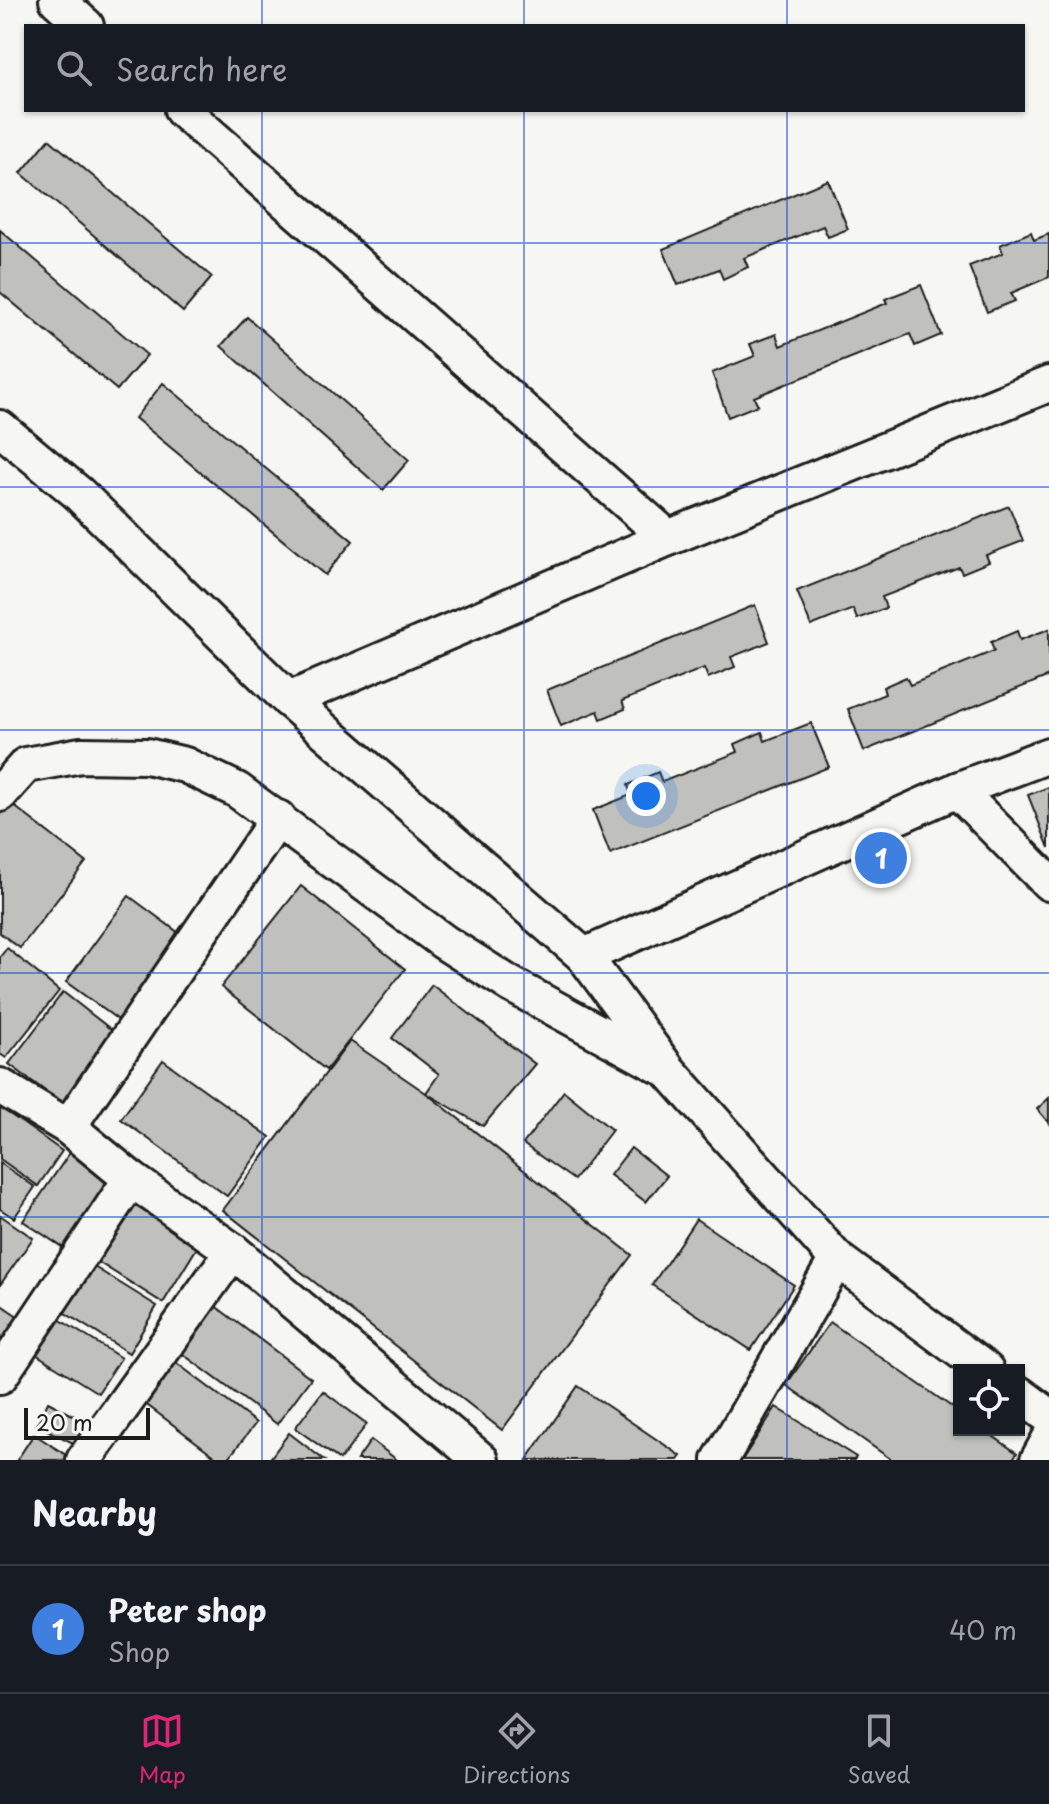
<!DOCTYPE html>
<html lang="en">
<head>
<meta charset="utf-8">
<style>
  body { margin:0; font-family:"Playpen Sans",sans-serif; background:#20242c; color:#f1f3f6 }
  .controls { position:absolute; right:24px; bottom:24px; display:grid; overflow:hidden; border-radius:0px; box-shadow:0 2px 6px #0004 }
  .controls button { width:72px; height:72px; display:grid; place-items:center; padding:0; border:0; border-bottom:2px solid #363941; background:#171b24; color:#f1f3f6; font:40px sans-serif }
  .scale { position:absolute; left:24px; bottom:20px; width:126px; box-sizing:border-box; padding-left:8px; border:4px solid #1c1c1c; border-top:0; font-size:22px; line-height:28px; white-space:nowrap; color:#1c1c1c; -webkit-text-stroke:6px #f6f6f2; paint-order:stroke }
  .you { position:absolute; left:646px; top:796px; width:28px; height:28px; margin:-20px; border:6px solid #fff; border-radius:50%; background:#1a73e8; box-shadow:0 0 0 12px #1a73e833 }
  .badge { display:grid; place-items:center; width:52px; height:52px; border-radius:50%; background:#db2777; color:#fff; font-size:26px; font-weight:700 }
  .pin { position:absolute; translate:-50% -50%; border:4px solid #fff; box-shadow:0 2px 8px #0006 }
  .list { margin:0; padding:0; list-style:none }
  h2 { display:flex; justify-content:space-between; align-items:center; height:104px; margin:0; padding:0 32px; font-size:34px }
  h2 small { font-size:26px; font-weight:400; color:#9ea1a6 }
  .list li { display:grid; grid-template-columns:52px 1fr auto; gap:24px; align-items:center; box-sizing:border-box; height:128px; padding:0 32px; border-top:2px solid #363941 }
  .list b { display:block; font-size:30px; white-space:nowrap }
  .list p { margin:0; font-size:26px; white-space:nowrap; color:#9ea1a6 }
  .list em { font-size:26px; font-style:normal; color:#9ea1a6 }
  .icon { flex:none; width:44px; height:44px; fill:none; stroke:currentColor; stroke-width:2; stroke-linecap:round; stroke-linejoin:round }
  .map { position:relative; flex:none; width:1049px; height:1460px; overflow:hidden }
  .search { position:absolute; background:#171b24; box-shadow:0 2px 6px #0004; left:24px; right:24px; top:24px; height:88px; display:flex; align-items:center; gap:20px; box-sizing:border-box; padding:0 28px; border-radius:0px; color:#9ea1a6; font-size:30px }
  .sheet { height:232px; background:#171b24 }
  nav { display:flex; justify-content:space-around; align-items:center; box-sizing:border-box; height:112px; border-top:2px solid #363941; background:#171b24; font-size:22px; color:#9ea1a6 }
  nav a { display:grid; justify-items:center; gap:4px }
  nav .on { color:#db2777 }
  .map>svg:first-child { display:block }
</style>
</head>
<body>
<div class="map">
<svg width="1049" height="1460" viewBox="0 0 1049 1460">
  <rect width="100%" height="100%" fill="#f6f6f2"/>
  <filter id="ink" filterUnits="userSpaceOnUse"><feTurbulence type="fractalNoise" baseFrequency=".0125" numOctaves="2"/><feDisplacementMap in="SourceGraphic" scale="16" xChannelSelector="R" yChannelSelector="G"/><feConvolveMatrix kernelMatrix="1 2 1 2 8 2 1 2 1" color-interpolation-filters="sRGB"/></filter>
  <g filter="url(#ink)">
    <!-- building -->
    <g fill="#c0c0bd" stroke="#1c1c1c" stroke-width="2">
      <path d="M49,139L212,277L183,312L21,173Z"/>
      <path d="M828,180L848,229L828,237L823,226L744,258L748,267L723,279L719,269L678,285L663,249Z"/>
      <path d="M0,230L147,355L117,390L0,292Z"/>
      <path d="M1031,232L1034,240L1049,234V277L1011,293L1015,301L987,312L969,266L1003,253L1000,245Z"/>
      <path d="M921,285L941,335L915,346L910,334L754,397L758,405L728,417L712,373L755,356L750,344L776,334L780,346L887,303L885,299Z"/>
      <path d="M247,317L409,460L383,490L221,346Z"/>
      <path d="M163,383L353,541L325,575L135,418Z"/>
      <path d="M1009,506L1023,541L986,555L989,562L962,573L959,567L882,597L886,608L857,619L853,609L811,626L797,591Z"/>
      <path d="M755,605L769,642L731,657L735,667L708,678L704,668L622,701L625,709L601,719L598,711L561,726L547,690Z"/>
      <path d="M1049,629V676L864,751L848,709L885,694L883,687L906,677L910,685L994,651L991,642L1017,631L1020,640Z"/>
      <path d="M811,723L829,767L610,854L593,810L631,795L628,785L658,772L662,782L738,752L735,744L762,732L765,741Z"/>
      <path d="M1049,787V848L1028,795Z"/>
      <path d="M9,802L86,862L20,948L0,933V813Z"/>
      <path d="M301,886L405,969L326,1070L221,987Z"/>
      <path d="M129,896L187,939L124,1024L66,982Z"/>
      <path d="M7,948L59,991L6,1058L0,1054V957Z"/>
      <path d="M432,985L535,1064L483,1126L426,1093L439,1074L392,1038Z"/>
      <path d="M63,992L118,1035L64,1105L9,1064Z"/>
      <path d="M350,1041L426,1093L632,1255L502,1430L223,1210Z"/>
      <path d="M163,1060L270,1137L227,1196L121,1119Z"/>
      <path d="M564,1091L612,1130L574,1180L523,1144Z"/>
      <path d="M1049,1098V1123L1037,1109Z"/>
      <path d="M0,1107L62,1151L38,1186L0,1159Z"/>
      <path d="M631,1148L667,1176L646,1202L610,1175Z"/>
      <path d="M71,1151L116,1182L68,1251L23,1221Z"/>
      <path d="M0,1163L35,1187L14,1218L0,1209Z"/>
      <path d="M126,1200L198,1246L163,1303L90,1257Z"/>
      <path d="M0,1215L33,1238L0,1285Z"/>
      <path d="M696,1219L794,1285L751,1350L652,1285Z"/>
      <path d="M86,1262L157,1306L129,1353L57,1308Z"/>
      <path d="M206,1299L311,1378L277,1424L172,1346Z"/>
      <path d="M0,1304L19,1317L0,1345Z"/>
      <path d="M54,1316L121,1358L98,1393L31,1351Z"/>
      <path d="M830,1322L959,1412V1430H984L1017,1453L1012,1460H892L786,1385Z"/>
      <path d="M166,1355L256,1423L227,1460H220L135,1396Z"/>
      <path d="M578,1386L681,1456L678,1460H527Z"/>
      <path d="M323,1391L367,1424L340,1460L295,1428Z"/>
      <path d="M48,1402L86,1422L75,1444L37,1425Z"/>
      <path d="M776,1407L856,1457L854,1460H742Z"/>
      <path d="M289,1433L324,1460H269Z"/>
      <path d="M34,1434L69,1457L67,1460H17Z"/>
      <path d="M371,1440L397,1460H357Z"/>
    </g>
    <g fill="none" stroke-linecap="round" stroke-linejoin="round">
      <defs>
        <g id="minor">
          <path d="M57,0L86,26"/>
          <path d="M182,110L668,538"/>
          <path d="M0,428L78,493L289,700L584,956L668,1070L837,1259L986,1370"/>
          <path d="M289,700L668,538L1049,384"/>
          <path d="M957,790L1049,883"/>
          <path d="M0,794L26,765L81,755L147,756L185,765L237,790L444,942L510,984L660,1066"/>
          <path d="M584,956L957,790L1049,755"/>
          <path d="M0,1086L68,1127L131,1179L233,1251L481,1460"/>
          <path d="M68,1127L278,818"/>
          <path d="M0,1376L131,1179"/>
          <path d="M1019,1394L1049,1416"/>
          <path d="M84,1460L233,1251"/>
          <path d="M720,1460L837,1259"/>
          <path d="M1038,1460L1049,1440"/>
        </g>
      </defs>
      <!-- minor casing -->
      <use href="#minor" stroke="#1c1c1c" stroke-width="40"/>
      <!-- minor -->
      <use href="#minor" stroke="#f6f6f2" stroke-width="34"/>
    </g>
  </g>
  <!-- grid -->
  <path fill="none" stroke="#1d4ed8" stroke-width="2" stroke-opacity="0.55" d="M262,0V26M524,0V26M787,0V26M262,110V1460M524,110V1460M787,110V1460M0,243H1049M0,487H1049M0,730H1049M0,973H1049M0,1217H1049"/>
</svg>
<div class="controls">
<button><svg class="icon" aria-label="locate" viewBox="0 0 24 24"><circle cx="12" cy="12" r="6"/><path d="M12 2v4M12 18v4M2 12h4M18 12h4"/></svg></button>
</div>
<div class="scale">20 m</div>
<div class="you"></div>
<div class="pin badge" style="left:881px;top:858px;background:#3f7fe0">1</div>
<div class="search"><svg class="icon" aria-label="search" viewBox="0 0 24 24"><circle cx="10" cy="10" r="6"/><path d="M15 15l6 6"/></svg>Search here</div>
</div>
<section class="sheet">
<h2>Nearby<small></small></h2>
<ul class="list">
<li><span class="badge" style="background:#3f7fe0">1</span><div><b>Peter shop</b><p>Shop</p></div><em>40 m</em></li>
</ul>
</section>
<nav>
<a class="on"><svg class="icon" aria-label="map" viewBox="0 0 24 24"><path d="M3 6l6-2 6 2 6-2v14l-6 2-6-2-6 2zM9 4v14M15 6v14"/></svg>Map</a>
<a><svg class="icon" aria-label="directions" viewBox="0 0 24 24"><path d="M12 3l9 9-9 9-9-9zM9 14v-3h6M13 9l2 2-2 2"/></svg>Directions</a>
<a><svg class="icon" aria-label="saved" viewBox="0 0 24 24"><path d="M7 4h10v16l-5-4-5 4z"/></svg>Saved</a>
</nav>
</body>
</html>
